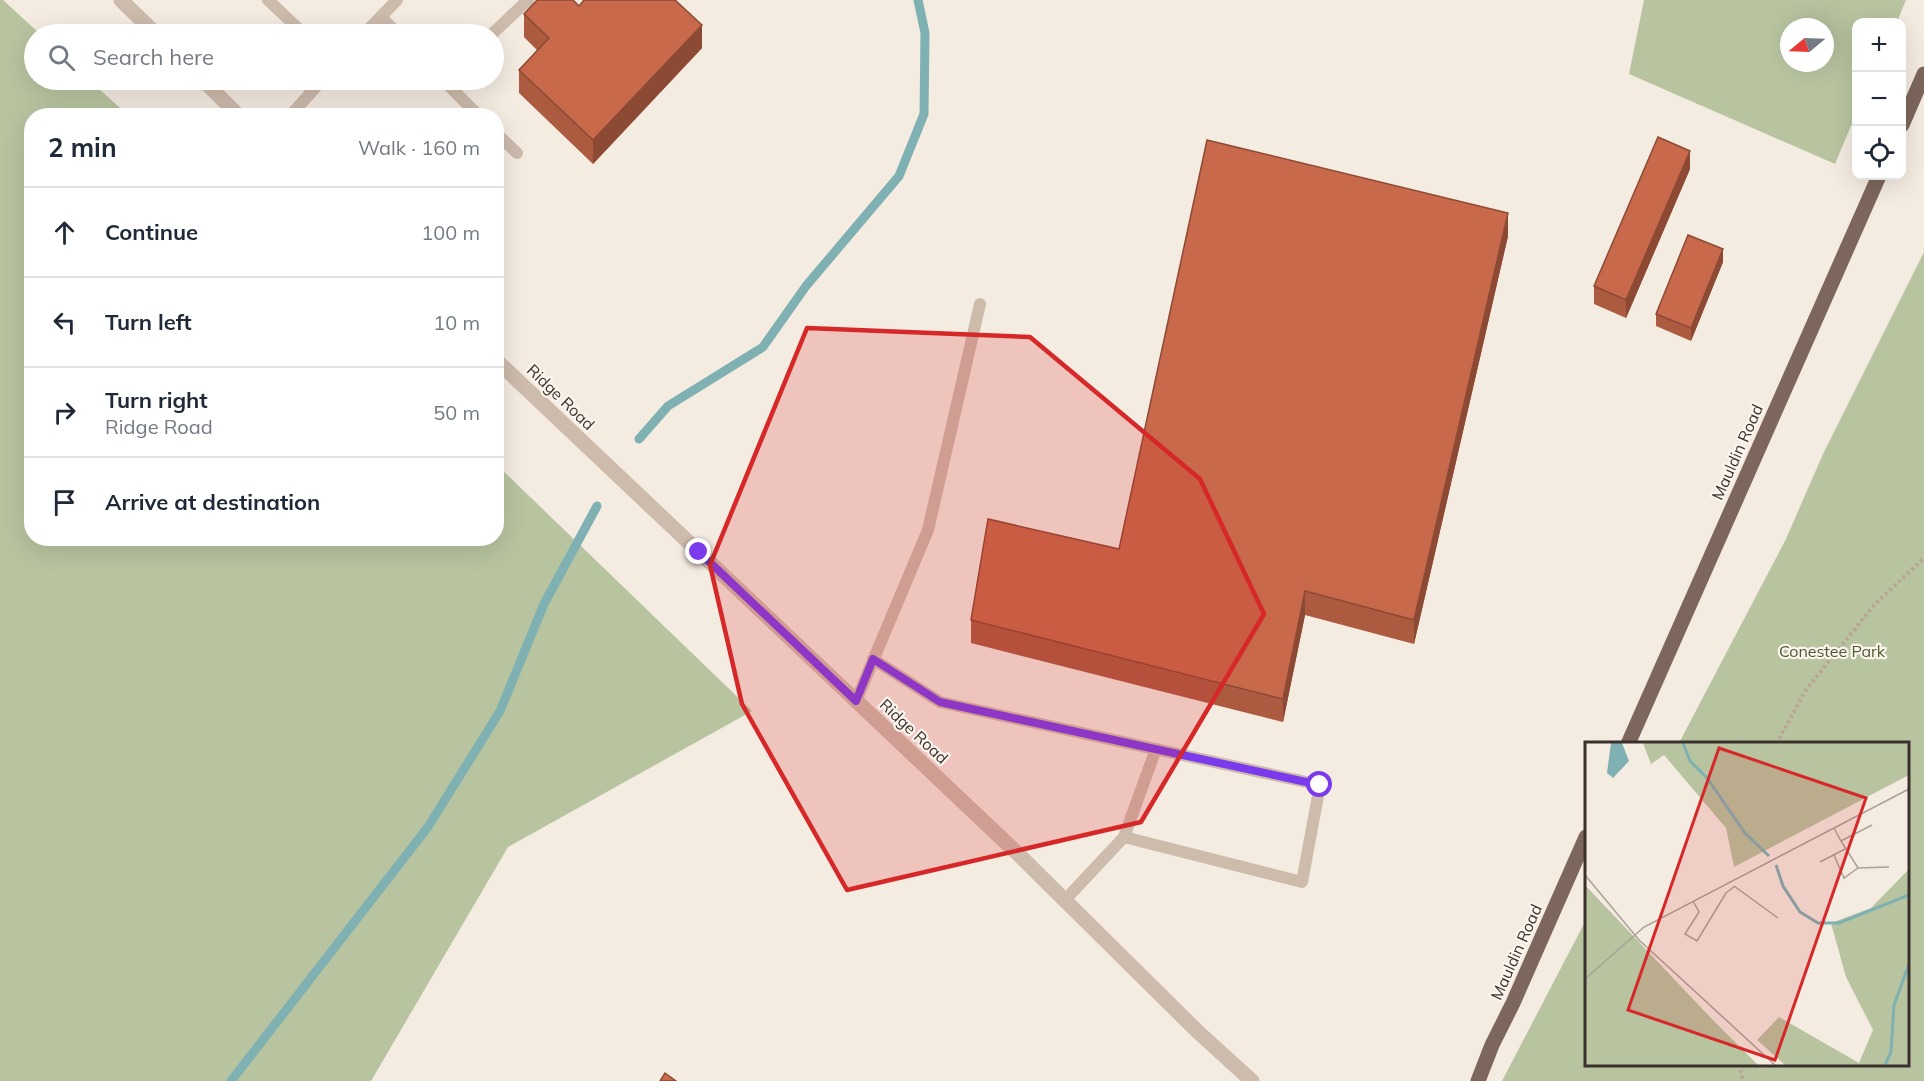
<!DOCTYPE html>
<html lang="en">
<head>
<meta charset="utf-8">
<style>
  body { margin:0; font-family:Mulish,sans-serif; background:#f6f6f7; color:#1f2937 }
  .controls { position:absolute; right:18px; top:18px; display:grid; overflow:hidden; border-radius:12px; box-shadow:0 6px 24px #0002 }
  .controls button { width:54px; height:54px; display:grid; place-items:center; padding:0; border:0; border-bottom:2px solid #e0e1e3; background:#fff; color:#1f2937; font:30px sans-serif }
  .compass { position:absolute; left:1780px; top:18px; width:54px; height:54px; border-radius:50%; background:#fff; box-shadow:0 6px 24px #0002; rotate:251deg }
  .stop { position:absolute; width:18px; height:18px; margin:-14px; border:4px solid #7c3aed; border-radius:50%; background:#fff }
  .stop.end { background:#7c3aed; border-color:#fff; box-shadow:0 2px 6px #0008 }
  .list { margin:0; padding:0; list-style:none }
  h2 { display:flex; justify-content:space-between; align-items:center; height:78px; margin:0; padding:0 24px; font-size:26px }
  h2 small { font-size:20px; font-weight:400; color:#747a83 }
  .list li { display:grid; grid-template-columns:39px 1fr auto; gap:18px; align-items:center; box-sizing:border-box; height:90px; padding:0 24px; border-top:2px solid #e0e1e3 }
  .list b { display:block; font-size:22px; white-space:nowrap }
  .list p { margin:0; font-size:20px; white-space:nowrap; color:#747a83 }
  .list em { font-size:20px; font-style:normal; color:#747a83 }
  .icon { flex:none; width:33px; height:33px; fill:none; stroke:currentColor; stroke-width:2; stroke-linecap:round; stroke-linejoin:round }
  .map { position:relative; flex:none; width:1924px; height:1081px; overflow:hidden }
  .search { position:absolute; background:#fff; box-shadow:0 6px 24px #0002; left:24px; top:24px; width:480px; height:66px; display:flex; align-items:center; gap:15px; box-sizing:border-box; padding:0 21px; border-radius:33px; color:#747a83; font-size:22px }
  .panel { position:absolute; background:#fff; box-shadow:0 6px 24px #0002; left:24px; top:108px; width:480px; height:438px; border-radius:24px }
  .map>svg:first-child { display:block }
</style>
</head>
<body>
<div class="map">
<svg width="1924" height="1081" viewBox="0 0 1924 1081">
  <rect width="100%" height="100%" fill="#f4ebe1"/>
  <!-- green -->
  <g fill="#b8c4a0" fill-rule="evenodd">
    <path d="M0,0H3L40,34H34V80H89L128,115L32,116V538H496L497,465L752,711L508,847L371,1081H0Z"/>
    <path d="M1644,0H1906L1897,22H1856V114L1835,164L1629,74ZM1789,27H1825V63H1789Z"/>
    <path d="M1924,252V1081H1502L1586,920V1064H1908V744L1679,743L1786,539L1823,454Z"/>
  </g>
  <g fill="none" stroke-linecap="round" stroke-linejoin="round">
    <!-- stream -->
    <g stroke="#7fb0b2" stroke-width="9">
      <path d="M639,439L668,406L763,347L806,286L899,176L924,114L925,33L918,0"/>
      <path d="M231,1081L428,827L500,711L544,604L597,506"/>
    </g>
    <!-- path -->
    <g stroke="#b9a596" stroke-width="4" stroke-dasharray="3 3" stroke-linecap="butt">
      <path d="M1776,744L1806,690L1874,605L1924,558"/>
      <path d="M1739,1064L1743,1081"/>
    </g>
    <!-- service -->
    <g stroke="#cdbbac" stroke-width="12">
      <path d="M268,0L304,34"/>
      <path d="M381,17L398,34"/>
      <path d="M364,34L397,0"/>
      <path d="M492,34L528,0"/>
      <path d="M443,80L479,116"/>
      <path d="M290,116L322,80"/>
      <path d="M496,133L517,153"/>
      <path d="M873,659L940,702L1320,785L1302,882L1124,837L1064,901"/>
      <path d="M856,701L928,530L980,304"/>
      <path d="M1124,837L1156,749"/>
    </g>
    <!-- tertiary -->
    <g stroke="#cdbbac" stroke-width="15">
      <path d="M121,0L156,34"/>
      <path d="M203,80L239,116"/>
      <path d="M496,360L1017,853L1197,1031L1252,1081"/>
    </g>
    <!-- primary -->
    <g stroke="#7d675c" stroke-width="15">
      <path d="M1902,125L1924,74"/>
      <path d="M1628,744L1879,176"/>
      <path d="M1478,1081L1492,1045L1513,1003L1586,837"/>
    </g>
  </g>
  <!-- wall -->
  <g fill="#ac5a40">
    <path d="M579,6L702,48L593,164L519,93V70L537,50L524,37V14Z"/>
    <path d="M1690,169L1626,318L1594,304V286Z"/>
    <path d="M1508,236L1414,644L1305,615L1283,722L971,643V620L1119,549Z"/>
    <path d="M1723,262L1691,341L1656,326V314Z"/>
  </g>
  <!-- shaded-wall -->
  <g fill="#8c4a34">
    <path d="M702,25V48L593,164V140Z"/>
    <path d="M1690,151V169L1626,318V300Z"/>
    <path d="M1508,213V236L1414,644V620Z"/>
    <path d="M1723,249V262L1691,341V328Z"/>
    <path d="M1305,591V615L1283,722V699Z"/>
  </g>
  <!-- building -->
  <g fill="#c8694b" stroke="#8c4a34" stroke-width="1.5">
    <path d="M537,0H573L579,6L584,0H675L702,25L593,140L519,70L549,38L524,14Z"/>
    <path d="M1658,137L1690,151L1626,300L1594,286Z"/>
    <path d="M1207,140L1508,213L1414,620L1305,591L1283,699L971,620L988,519L1119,549Z"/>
    <path d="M1688,235L1723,249L1691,328L1656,314Z"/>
    <path d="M665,1073L676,1081H660Z"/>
  </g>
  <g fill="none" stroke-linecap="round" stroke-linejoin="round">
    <!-- route -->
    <path stroke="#7c3aed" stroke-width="8" d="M699,552L856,701L873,659L940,702L1320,785"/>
  </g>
  <!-- marked area -->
  <path fill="#d62828" fill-opacity="0.2" stroke="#d62828" stroke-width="4.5" stroke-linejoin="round" d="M807,328L1030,337L1200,479L1264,614L1141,822L847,890L742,704L710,565Z"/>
  <g text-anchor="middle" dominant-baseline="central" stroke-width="4.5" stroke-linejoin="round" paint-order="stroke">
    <!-- street labels -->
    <g font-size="16" fill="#3b302b" stroke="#fbf5ee">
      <text transform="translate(561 397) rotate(44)">Ridge Road</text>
      <text transform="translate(1737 452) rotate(-66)">Mauldin Road</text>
      <text transform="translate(914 731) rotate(43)">Ridge Road</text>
      <text transform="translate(1516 952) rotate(-66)">Mauldin Road</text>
    </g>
    <!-- park labels -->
    <g font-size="16" fill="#4a5a2e" stroke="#fbf5ee">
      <text x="1832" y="651">Conestee Park</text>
    </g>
  </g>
  <!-- overview -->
  <g transform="translate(1585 742)">
    <rect width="324" height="324" fill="#f4ebe1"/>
    <path d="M58,1H324V33L149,125L141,86L79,13L66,22ZM324,127V323H200L172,298L194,275L274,321L288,288L261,235L246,181L286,166ZM0,143L124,274L173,323H0Z" fill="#b8c4a0"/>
    <path d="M26,1H37L44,19L28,36L22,31Z" fill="#7fb0b2"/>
    <path fill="none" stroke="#7fb0b2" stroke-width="3" d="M98,1L105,19L122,36L160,91L184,114M191,123L198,144L215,170L233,181H254L324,153M300,323L306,310L309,263L324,222"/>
    <path fill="none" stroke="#aaa098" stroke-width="1.5" d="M249,86L256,99L287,83M256,99L273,126L304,125M249,113L259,136L273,126M235,120L260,107M0,133L54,198L190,323M149,144L193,176M108,159L114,170L100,192L112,199L141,151L150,144M0,237L59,185L324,47"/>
    <path fill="#d62828" fill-opacity="0.15" stroke="#d62828" stroke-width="3" d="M134,6L281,56L190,318L43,268Z"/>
    <rect width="324" height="324" fill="none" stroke="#3b302b" stroke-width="3"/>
  </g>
</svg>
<div class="controls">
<button>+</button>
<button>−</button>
<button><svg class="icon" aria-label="locate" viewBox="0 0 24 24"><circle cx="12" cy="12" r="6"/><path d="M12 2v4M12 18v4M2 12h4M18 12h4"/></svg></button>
</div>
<svg class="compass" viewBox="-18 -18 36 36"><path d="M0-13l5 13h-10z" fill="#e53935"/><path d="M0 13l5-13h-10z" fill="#747a83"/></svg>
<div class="stop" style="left:1320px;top:785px"></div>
<div class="stop end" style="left:699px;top:552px"></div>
<div class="search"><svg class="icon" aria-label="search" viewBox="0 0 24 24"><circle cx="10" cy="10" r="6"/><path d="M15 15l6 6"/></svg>Search here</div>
<section class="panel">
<h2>2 min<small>Walk · 160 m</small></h2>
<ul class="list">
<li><svg class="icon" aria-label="ahead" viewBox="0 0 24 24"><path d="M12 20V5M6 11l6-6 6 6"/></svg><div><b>Continue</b></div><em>100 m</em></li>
<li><svg class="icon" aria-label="left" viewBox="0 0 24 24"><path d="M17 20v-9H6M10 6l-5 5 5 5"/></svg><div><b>Turn left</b></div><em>10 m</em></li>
<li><svg class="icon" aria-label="right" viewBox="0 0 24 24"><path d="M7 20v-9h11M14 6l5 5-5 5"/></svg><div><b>Turn right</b><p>Ridge Road</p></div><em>50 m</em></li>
<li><svg class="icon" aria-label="arrive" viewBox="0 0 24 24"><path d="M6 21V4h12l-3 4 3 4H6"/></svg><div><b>Arrive at destination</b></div></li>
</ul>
</section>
</div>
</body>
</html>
